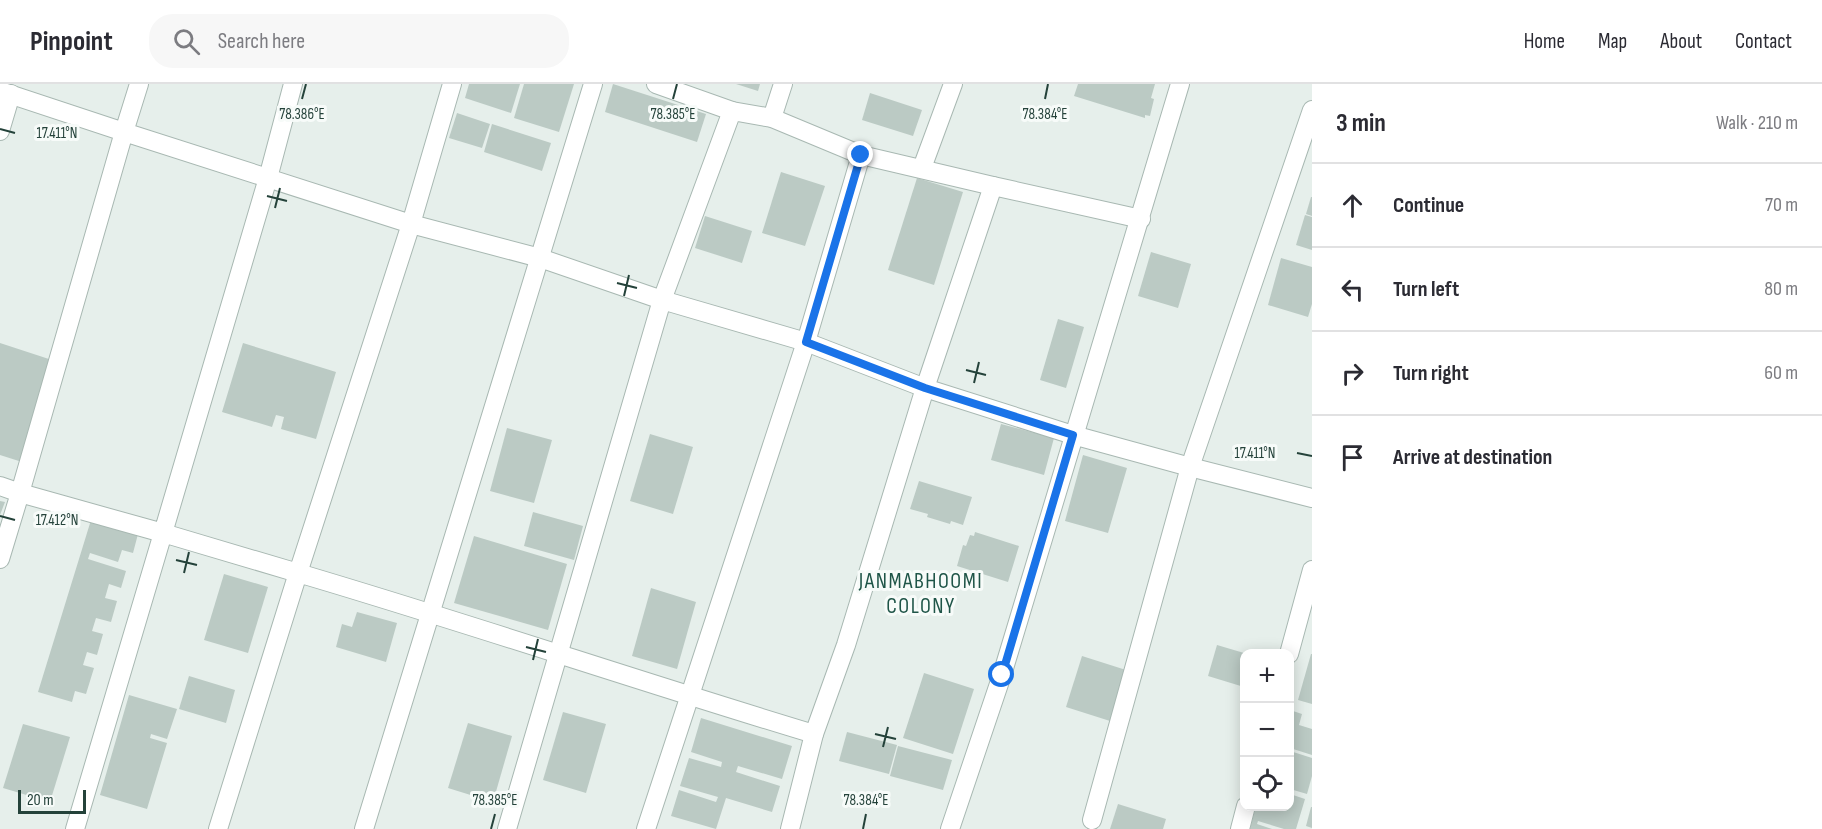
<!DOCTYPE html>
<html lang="en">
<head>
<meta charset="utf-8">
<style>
  body { margin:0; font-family:"Sofia Sans Condensed",sans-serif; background:#f7f7f7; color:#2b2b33 }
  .controls { position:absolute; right:18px; bottom:18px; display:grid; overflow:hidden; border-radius:12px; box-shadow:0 3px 15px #0003 }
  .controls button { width:54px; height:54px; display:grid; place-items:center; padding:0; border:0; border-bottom:2px solid #e1e1e2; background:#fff; color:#2b2b33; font:30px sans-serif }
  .scale { position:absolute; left:18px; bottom:15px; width:68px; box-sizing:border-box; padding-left:6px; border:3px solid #24423a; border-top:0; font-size:16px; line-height:21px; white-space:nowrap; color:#24423a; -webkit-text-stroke:4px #f7fbf9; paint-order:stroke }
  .stop { position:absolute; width:18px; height:18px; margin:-14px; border:4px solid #1a73e8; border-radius:50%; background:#fff }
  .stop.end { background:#1a73e8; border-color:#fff; box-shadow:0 2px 6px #0008 }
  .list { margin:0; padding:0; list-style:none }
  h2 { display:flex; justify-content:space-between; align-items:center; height:78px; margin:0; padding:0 24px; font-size:26px }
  h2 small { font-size:20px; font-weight:400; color:#7c7c81 }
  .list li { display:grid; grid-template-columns:39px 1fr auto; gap:18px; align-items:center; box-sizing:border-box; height:84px; padding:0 24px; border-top:2px solid #e1e1e2 }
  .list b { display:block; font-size:22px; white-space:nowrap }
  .list em { font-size:20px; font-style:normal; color:#7c7c81 }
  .icon { flex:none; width:33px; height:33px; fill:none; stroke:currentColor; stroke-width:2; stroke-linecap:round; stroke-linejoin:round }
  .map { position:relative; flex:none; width:1312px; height:745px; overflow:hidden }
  header { display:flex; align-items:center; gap:36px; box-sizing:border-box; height:84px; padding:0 30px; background:#fff; border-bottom:2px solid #e1e1e2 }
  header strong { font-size:28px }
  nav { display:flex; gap:33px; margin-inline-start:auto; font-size:21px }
  .search { width:420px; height:54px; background:#f7f7f7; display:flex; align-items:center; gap:15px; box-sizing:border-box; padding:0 21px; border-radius:24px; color:#7c7c81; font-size:22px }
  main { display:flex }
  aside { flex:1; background:#fff }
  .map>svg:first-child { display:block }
</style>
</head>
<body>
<header>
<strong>Pinpoint</strong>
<div class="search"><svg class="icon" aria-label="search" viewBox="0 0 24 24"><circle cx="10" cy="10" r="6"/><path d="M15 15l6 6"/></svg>Search here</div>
<nav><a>Home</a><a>Map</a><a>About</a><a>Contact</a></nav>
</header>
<main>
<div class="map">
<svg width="1312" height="745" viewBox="0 0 1312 745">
  <rect width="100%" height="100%" fill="#e6efeb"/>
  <!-- building -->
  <g fill="#bbcac4">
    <path d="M469,0H520L511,29L465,14Z"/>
    <path d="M524,0H574L559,48L514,34Z"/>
    <path d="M613,0L706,30L697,58L605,28Z"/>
    <path d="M736,0H760L758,7Z"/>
    <path d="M1078,0H1155L1151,14L1154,15L1150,32L1145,31V34L1074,12Z"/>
    <path d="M870,9L922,26L913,52L862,36Z"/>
    <path d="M457,29L490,40L482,64L449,54Z"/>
    <path d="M492,40L551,59L542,87L484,68Z"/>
    <path d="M781,88L825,102L805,162L762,149Z"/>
    <path d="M917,94L963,108L934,201L888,186Z"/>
    <path d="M1311,113H1312V132L1306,130Z"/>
    <path d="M1305,131L1312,133V166L1296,161Z"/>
    <path d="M705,132L752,147L742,179L695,164Z"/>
    <path d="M1151,168L1191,180L1178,224L1138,212Z"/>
    <path d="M1281,174L1312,183V220L1308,233L1268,221Z"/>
    <path d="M1058,235L1084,243L1066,304L1040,296Z"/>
    <path d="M0,259L55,277L22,378L0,371Z"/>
    <path d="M243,259L336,288L316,355L281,345L284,333L276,331L272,343L222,328Z"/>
    <path d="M1001,340L1054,354L1044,391L991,376Z"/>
    <path d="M507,344L552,356L534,419L490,407Z"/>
    <path d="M650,350L693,363L673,430L630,417Z"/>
    <path d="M1083,371L1127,384L1108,449L1065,437Z"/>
    <path d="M919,397L972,413L963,441L951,437L950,440L927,433L928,430L910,425Z"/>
    <path d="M0,417L5,418L0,431Z"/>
    <path d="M533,428L583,442L574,476L524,462Z"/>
    <path d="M91,436L138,450L133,469L122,466L118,478L90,469L88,475L126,487L121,504L109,500L105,514L117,517L111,538L96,534L92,547L103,550L97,571L87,568L83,581L94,584L86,610L75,607L72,618L38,608Z"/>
    <path d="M975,448L1019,462L1008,498L957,482L963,461L966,462L970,451L974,452Z"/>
    <path d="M474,452L567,480L548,546L454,519Z"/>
    <path d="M224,490L268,503L248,569L204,556Z"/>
    <path d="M651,504L696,518L677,585L632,572Z"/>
    <path d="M357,528L397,539L386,578L336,563L342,540L352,543Z"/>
    <path d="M1217,561L1244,569V603L1208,592Z"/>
    <path d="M1311,570H1312V620L1298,616Z"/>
    <path d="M1082,572L1126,586L1110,637L1066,623Z"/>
    <path d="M924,589L974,605L953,670L903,654Z"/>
    <path d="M189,592L235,606L226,639L179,625Z"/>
    <path d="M129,611L177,625L167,655L151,650L150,654L167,659L147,725L100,711Z"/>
    <path d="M1290,626L1302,630L1299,641L1312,645V671L1290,664Z"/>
    <path d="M563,628L606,640L586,709L543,696Z"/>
    <path d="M701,634L792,662L782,695L738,682L736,688L780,702L772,728L726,714L716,745L671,732L679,706L716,718L718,713L680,702L689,674L721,683L722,678L691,668Z"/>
    <path d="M468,639L512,652L493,718L448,704Z"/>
    <path d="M23,640L70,653L50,718L3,704Z"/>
    <path d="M847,648L897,661L889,690L839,677Z"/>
    <path d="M898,662L952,676L943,706L890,692Z"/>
    <path d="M1290,667L1312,674V692L1307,710L1290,705Z"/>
    <path d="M1290,710L1305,715L1296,745H1284L1258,737L1257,740L1272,745H1250L1256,722H1290Z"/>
    <path d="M1118,720L1166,735L1163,745H1110Z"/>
    <path d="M1311,723H1312V744L1306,742Z"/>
  </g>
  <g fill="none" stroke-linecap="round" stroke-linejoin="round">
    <defs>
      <g id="minor">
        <path d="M293,0L268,94L163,449L20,409L124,48L411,140L540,174L662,216L806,258L925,304L1073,351L1190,383L1312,414"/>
        <path d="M656,0L732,27"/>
        <path d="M0,7L124,48L139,0"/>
        <path d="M772,34L783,0"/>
        <path d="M0,47L11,10"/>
        <path d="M922,84L953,0"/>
        <path d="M0,402L20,409L0,475"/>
        <path d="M1289,570L1312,486"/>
        <path d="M1092,736L1190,383L1312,26"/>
        <path d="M75,745L163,449L298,489L411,140L452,0"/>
        <path d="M218,745L298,489C471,540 641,598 814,650"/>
        <path d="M364,745L593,0"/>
        <path d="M507,745L662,216L732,27L772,34L861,71L993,102L1141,135"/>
        <path d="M646,745L806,258L861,71"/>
        <path d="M790,745L814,650L846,561L925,304L993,102"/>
        <path d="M950,745L1002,591L1180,0"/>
        <path d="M1240,745L1246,722"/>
      </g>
    </defs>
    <!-- minor casing -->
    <use href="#minor" stroke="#a8b8b2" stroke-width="20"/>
    <!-- minor -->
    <use href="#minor" stroke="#fff" stroke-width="18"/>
  </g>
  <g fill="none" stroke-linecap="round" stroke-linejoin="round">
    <!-- route -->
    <path stroke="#1a73e8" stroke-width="8" d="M861,71L806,258L925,304L1073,351L1002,591"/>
  </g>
  <!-- ticks -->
  <path fill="none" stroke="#24423a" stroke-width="2" d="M302,15L306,0M673,15L677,0M1045,15L1048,0M0,45L15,49M267,112L287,117M275,124L280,104M617,199L637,204M624,212L629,191M966,286L986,291M974,299L979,278M1297,369L1312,372M0,432L15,436M176,476L197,481M184,489L189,468M526,563L546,568M533,576L538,555M875,650L896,655M883,663L888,643M491,745L495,730M863,745L866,730"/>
  <g text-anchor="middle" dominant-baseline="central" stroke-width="6" stroke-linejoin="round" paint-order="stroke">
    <!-- neighbourhood labels -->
    <g font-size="22" letter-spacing="1.5" fill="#1f5548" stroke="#f7fbf9">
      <text x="921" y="497">JANMABHOOMI<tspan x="921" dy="25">COLONY</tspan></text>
    </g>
  </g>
  <g font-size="15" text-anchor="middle" fill="#24423a" stroke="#f7fbf9" stroke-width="6" stroke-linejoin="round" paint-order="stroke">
    <text x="302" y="35">78.386°E</text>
    <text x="673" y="35">78.385°E</text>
    <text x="1045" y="35">78.384°E</text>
    <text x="57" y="54">17.411°N</text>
    <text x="1255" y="374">17.411°N</text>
    <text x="57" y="441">17.412°N</text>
    <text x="495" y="721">78.385°E</text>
    <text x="866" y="721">78.384°E</text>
  </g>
</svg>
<div class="controls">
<button>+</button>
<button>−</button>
<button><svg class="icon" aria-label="locate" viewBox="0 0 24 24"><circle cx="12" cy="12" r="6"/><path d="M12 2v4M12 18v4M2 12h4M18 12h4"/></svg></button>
</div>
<div class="scale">20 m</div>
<div class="stop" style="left:1002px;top:591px"></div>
<div class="stop end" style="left:861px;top:71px"></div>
</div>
<aside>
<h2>3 min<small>Walk · 210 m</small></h2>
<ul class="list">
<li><svg class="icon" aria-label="ahead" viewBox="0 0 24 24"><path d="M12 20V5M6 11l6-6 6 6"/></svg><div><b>Continue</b></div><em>70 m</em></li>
<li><svg class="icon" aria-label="left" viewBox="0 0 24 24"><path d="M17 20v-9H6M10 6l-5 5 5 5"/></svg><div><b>Turn left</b></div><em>80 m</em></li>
<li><svg class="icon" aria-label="right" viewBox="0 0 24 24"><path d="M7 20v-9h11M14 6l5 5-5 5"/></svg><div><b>Turn right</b></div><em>60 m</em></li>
<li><svg class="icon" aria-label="arrive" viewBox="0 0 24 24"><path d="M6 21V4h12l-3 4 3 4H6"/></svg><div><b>Arrive at destination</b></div></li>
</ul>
</aside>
</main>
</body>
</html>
